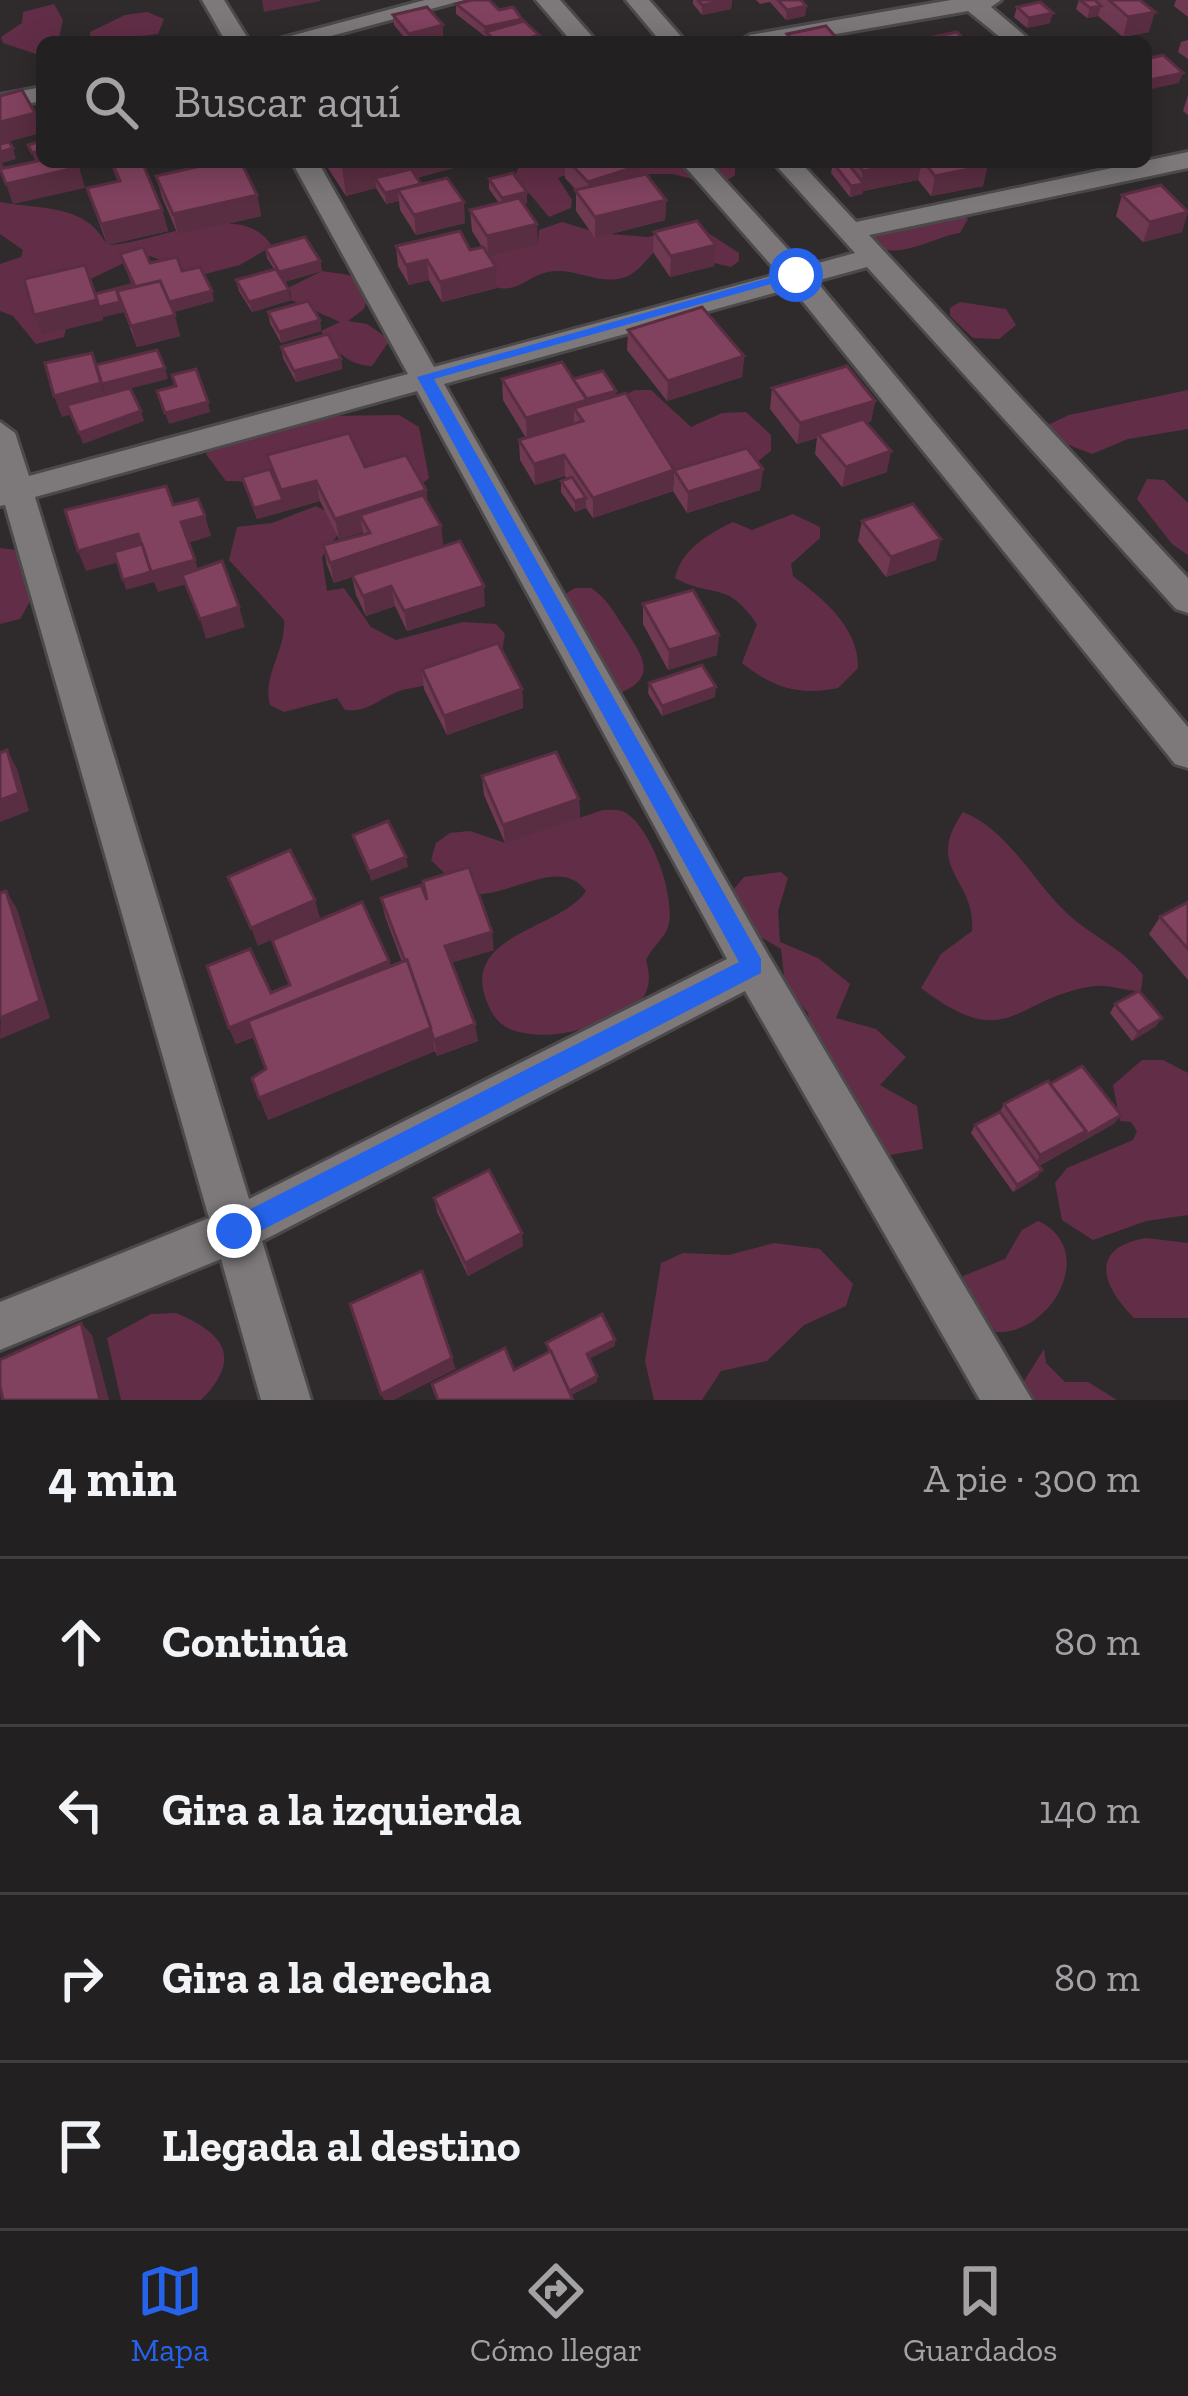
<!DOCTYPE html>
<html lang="es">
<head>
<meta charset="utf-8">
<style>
  body { margin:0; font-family:"Zilla Slab",serif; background:#2b282a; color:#f1f3f6 }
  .stop { position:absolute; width:36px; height:36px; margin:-27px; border:9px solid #2563eb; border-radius:50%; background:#fff }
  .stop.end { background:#2563eb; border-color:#fff; box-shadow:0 3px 12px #0008 }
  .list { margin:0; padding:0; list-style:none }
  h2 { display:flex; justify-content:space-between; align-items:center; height:156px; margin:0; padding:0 48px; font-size:51px }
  h2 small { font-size:39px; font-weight:400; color:#a3a3a5 }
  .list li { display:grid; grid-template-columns:78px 1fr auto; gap:36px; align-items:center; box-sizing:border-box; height:168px; padding:0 48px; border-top:3px solid #403e40 }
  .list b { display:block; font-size:45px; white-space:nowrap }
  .list em { font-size:39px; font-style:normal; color:#a3a3a5 }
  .icon { flex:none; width:66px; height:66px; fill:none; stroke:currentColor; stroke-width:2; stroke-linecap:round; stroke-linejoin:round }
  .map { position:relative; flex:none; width:1188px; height:1400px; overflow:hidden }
  .search { position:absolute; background:#232022; box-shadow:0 6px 30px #0003; left:36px; right:36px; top:36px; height:132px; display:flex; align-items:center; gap:30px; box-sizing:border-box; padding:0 42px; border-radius:18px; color:#a3a3a5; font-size:45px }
  .sheet { height:828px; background:#232022 }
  nav { display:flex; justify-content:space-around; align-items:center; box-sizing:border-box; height:168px; border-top:3px solid #403e40; background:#232022; font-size:33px; color:#a3a3a5 }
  nav a { display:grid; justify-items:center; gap:6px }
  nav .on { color:#2563eb }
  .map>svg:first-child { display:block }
</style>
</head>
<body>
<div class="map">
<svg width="1188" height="1400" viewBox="0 0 1188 1400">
  <rect width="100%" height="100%" fill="#2f2b2d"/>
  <!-- green -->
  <g fill="#622e47">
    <path d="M54,4L63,20L58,42H42V56L3,43L1,37L22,23L23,12Z"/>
    <path d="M147,12L164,19L158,34L90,42V32L125,15Z"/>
    <path d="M521,162H735V175L719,186L673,174H568L558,178L572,200L571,208L549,217L515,176Z"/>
    <path d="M0,202C40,210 86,203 107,245C152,245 241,196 272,246L240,265L201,275L147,255L134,258L31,308L34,316L66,328L64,337L36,344L13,316L0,311V264L21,257L23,250L0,234Z"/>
    <path d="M960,213L968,219L960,233C933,236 880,272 868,231Z"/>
    <path d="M562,222L598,233L648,237L694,224L739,253V261L731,267L657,249C646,259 637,275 622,278C598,284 579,270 556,271C527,272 517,300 487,283L488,257L538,244L539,230Z"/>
    <path d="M322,271L355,276L367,300L364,309L348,321L367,324L390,340L372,366C349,366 333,349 321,331L340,322L291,300L290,287Z"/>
    <path d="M960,302L1006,309L1016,325L999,339L973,338L950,316V308Z"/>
    <path d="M635,390H651L691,427L722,413L746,412L771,435V451L757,462L680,473C671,466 629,408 623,396Z"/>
    <path d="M1188,390V429L1128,439L1092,454L1069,445L1068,451L1045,434L1048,425L1069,415Z"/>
    <path d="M399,415L419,427L429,478L418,487L226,481L206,454L213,445L324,416Z"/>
    <path d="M1147,479L1164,480L1188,503V555L1172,544L1137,499Z"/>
    <path d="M316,506L334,515L341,530L322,557L327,591L344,588L371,627L396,640L463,622L496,624L505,634L500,663C464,679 444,682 407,689C382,694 372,713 345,710L337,698L284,712L270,705C262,676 286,651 284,620L229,560L237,527L272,523Z"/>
    <path d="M793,514L820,527V538L791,564L793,576C822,598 859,627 858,668L838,688C799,696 773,688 742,663L757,624C726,579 713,599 675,578C681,550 708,534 733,522L752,530Z"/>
    <path d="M0,548L24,551L34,594L20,619L0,624Z"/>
    <path d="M575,588H591C610,601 615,615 627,632C643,657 657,677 622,692L606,686L593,647L562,596Z"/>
    <path d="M603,810C609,810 616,809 622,811C650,822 679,902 667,930C662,940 651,949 646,960C660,1006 620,1019 582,1029C560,1035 541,1037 519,1032C502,1028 493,1018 487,1002C459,934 562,929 586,891C559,854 509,900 466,894L431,860L436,843L450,833L470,831L505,843Z"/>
    <path d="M963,812C1008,829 1035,885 1070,916C1095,938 1122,948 1143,975L1141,991C1126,991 1108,984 1095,986C1013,997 1010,1056 921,988L941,954L972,931C976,878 923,869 963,812Z"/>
    <path d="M781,872L788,878L778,911L780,942L818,958L850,984L836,1018L876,1029L906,1057L880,1085L917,1106L923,1149L879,1157L856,1119L844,1079L814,1049L808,1013L785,984L781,949L749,930L722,903L744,877Z"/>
    <path d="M1142,1060H1163L1188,1073V1215L1146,1221L1093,1240L1062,1220L1055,1183L1067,1168L1133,1140L1137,1131L1131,1122L1120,1121L1113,1085Z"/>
    <path d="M1038,1221C1099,1249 1052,1335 996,1332L965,1289L963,1276L1005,1259L1022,1230Z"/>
    <path d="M1146,1238L1188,1243V1318H1134C1102,1286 1088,1248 1146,1238Z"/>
    <path d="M774,1243L820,1249L853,1284L846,1306L804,1325L767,1361L721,1371L702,1400H654L645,1361L661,1263L683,1253L729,1255Z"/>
    <path d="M176,1313C224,1333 243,1358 201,1400H121L107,1338L151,1314Z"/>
    <path d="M1044,1349L1046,1363L1065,1382H1088L1117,1400H1032L1021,1386Z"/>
  </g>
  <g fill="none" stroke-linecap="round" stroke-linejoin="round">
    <defs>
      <g id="minor">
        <path d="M202,0H224L250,42H226Z"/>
        <path d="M425,0H464L309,42H268Z"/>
        <path d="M536,0H560L597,42H572Z"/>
        <path d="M626,0H649L686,42H661Z"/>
        <path d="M951,0H1001L991,7L1032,42H1006L968,11L790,42H738L750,35Z"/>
        <path d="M42,87V101L0,109V95Z"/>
        <path d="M1188,152V168L869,235L1188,578V613L1176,609L867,267L816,281L1188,727V768L1175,764L792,288L444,384L767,953L1032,1400H980L745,991L262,1241L311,1400H261L221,1259L0,1350V1302L209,1218L5,505L0,506V422L15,433L29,476L408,374L292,162H318L434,367L779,274L681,162H708L804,267L855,253L773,162H800L856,222ZM417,391L727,959L249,1199L35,497Z"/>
      </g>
    </defs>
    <!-- minor casing -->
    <use href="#minor" stroke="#4c494a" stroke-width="6"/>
    <!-- minor -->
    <use href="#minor" fill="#7d797b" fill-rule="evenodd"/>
  </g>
  <!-- wall -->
  <g fill="#6f3952">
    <path d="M693,0H732L731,9L702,15L693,4Z"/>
    <path d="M756,0H801L806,6L805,16L786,20L770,2L760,4Z"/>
    <path d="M1079,0H1140L1149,32L1123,37L1098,16L1087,18L1076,9Z"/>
    <path d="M1176,0H1188V17L1174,6Z"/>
    <path d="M456,4L499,10L539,42H486V37L456,14Z"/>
    <path d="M1017,7L1050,23L1027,28L1014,17Z"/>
    <path d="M393,15L443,25V36L418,42H408L394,25Z"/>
    <path d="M1188,40V59L1178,52L1181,42Z"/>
    <path d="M1188,95V115L1183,111Z"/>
    <path d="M110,162H142L162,210L168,231L107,245L87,188L118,182Z"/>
    <path d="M324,162H476L416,178L421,184L465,223L416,235L400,210L399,201L386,204L376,188L346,196Z"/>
    <path d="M565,162H638L641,175L666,200L665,220L595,238L576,211V190L565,178Z"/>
    <path d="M985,162L983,186L931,196L918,180L863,191L862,194L850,197L831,173L833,163Z"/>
    <path d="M156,176L257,195L261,216L178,235L162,197Z"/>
    <path d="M489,179L527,192V203L523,204L538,244L489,257L496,267L497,288L442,302L429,280L409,285L398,266L396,246L470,250L482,247L472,231L470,210L499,203L489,189Z"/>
    <path d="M1122,195L1182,232L1143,242L1116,216Z"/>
    <path d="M654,232L716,245L714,266L670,277L653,252Z"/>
    <path d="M265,248L320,261L322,271L284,282L291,300L252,312L239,291L236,280L274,269L267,258Z"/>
    <path d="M120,254L182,271L214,301L173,312L180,336L137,347L124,312L102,317L103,320L42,335L34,315L95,294L132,285Z"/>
    <path d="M268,312L320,320L321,331L281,343L270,323Z"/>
    <path d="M628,330L744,356L742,377L667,401L627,350Z"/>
    <path d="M281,347L341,359L342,369L296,382L283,358Z"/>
    <path d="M502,379H573L616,391V395L673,491L593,518L586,508L575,512L561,492V481L567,479L565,476L535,485L520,460L519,440L526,438L503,400Z"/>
    <path d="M772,388L875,401L871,421L867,423L887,472L842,487L815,454L817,438L797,444L770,409Z"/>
    <path d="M267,455L365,467L426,490L427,501L441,526L443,546L485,606L407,631L395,606L366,616L356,595L352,577L334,583L327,565L323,545L363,535V532L339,539L320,501L257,519L242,477L270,469Z"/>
    <path d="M763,469L760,490L687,513L673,491L674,470Z"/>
    <path d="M862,521L936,560L886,577L858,541Z"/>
    <path d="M643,604L717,655L668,670L643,624Z"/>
    <path d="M422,669L522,689L523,708L447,735L424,689Z"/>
    <path d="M649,683L715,697L662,716L648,693Z"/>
    <path d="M482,776L579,799L580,818L505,843L484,795Z"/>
    <path d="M425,896L494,950L451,962L478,1041L437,1056L435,1051L268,1120L266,1069L254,1037L236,1044L229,1028L271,993L389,961L390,966L402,962L385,916L381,898Z"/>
    <path d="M1188,902V980L1149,934L1160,917Z"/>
    <path d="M1115,1004L1156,1026L1132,1041L1110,1013Z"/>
    <path d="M1050,1084L1115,1123L1039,1166L1037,1177L1013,1192L971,1133L975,1125L1000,1112L1004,1104Z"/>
    <path d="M434,1198L523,1246L468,1276L437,1212Z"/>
  </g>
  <!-- shaded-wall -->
  <g fill="#5a2e42">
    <path d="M262,0H320V1L264,12Z"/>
    <path d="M732,0L731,9L702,15V5Z"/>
    <path d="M806,6L805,16L786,20L787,10Z"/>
    <path d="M1101,6L1098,16L1087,18L1090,8Z"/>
    <path d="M1155,12L1149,32L1123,37L1128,17Z"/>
    <path d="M1053,13L1050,23L1027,28L1029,18Z"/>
    <path d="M522,19L523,29L486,32L485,37V27Z"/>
    <path d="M443,25V36L418,42H410L409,34Z"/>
    <path d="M539,35V42H518Z"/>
    <path d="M1183,73L1179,83L1147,90L1150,80Z"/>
    <path d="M35,113L41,133L0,144V122Z"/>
    <path d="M13,148L16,159L2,163L4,168L0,170V152Z"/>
    <path d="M42,150V161L36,163L32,153Z"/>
    <path d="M360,162H476L381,187L375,178L376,188L346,196L342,167Z"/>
    <path d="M911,162H922L918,180L863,191L862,194L850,197L851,186L861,185L863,171Z"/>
    <path d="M641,165V186L588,202V182Z"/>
    <path d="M988,165L983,186L931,196L935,176Z"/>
    <path d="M79,167L85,188L13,204L6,184Z"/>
    <path d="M398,190L399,201L386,204L385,193Z"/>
    <path d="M527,192V203L503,209L502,198Z"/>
    <path d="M257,195L261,216L178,235L173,214Z"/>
    <path d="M666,200L665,220L595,238V217Z"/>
    <path d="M464,202L465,223L416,235L414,215Z"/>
    <path d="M162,210L168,231L107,245L101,224Z"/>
    <path d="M1188,212L1182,232L1143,242L1150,222Z"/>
    <path d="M537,224L538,244L488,257L487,236Z"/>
    <path d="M716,245L714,266L670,277L671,256Z"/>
    <path d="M427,260L429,280L409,285L406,265Z"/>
    <path d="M320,261L322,271L281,283L279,272Z"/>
    <path d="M496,267L497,288L442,302L440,282Z"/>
    <path d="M289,290L291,300L252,312L249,302Z"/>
    <path d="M212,291L214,301L171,313L168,302Z"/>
    <path d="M97,300L120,302L124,312L102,317L103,320L42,335L34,315Z"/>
    <path d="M175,315L180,336L137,347L131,326Z"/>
    <path d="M320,320L321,331L281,343L279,332Z"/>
    <path d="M744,356L742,377L667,401L668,381Z"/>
    <path d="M341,359L342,369L296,382L294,371Z"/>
    <path d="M165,368L168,379L105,395L102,384Z"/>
    <path d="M101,383L108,404L62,417L54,396Z"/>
    <path d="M616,391V401L574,408V425L527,439L526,418Z"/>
    <path d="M875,401L871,421L820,437L818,434L817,438L797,444L800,423Z"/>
    <path d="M208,402L210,412L169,424L165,413Z"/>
    <path d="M141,411L144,421L83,444L79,433Z"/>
    <path d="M891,451L887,472L842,487L846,467Z"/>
    <path d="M564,455L565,476L535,485L534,464Z"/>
    <path d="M763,469L760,490L687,513L688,492Z"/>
    <path d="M674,470L673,491L593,518V498Z"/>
    <path d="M316,481L320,501L257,519L254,508L283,500L281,490Z"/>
    <path d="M426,490L428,510L360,515L363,532L339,539L335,519Z"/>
    <path d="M586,498V508L575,512V501Z"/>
    <path d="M205,516L211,536L188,543L181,522Z"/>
    <path d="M441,526L443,546L334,583L330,563Z"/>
    <path d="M138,534L145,555L86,571L78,551Z"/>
    <path d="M941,539L936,560L886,577L891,557Z"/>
    <path d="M195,560L201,580L158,592L154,582L126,590L123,580Z"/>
    <path d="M391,586L395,606L366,616L363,596Z"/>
    <path d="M484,586L485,606L407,631L404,611Z"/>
    <path d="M239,607L245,627L206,639L200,619Z"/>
    <path d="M719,635L717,655L668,670L669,650Z"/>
    <path d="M716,687L715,697L662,716V706Z"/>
    <path d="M522,689L523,708L447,735L444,716Z"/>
    <path d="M7,750L17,769L29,811L0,822V800Z"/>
    <path d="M579,799L580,818L505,843L503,825Z"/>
    <path d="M406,857L408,867L371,881L369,872Z"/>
    <path d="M6,891L17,909L50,1018L0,1039Z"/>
    <path d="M315,900L320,918L258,946L251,928Z"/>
    <path d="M492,932L494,950L448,964L445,946Z"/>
    <path d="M389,961L393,978L236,1044L229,1028Z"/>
    <path d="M1162,1018L1156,1026L1132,1041L1138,1032Z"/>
    <path d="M475,1024L478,1041L437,1056L434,1040Z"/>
    <path d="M431,1028L435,1051L268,1120L259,1098Z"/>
    <path d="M1121,1115L1115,1123L1031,1170L1040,1155Z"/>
    <path d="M1042,1170L1037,1177L1013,1192L1017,1185Z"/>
    <path d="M522,1233L523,1246L468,1276L465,1263Z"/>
    <path d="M81,1323L92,1335L109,1400H100Z"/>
    <path d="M615,1340V1346L587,1360V1354Z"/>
    <path d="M452,1358L456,1369L394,1400H384L381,1394Z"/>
    <path d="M597,1376V1382L568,1397V1392Z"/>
  </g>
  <!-- building -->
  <g fill="#81425f" stroke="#5a2e42" stroke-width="3">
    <path d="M472,0H489L499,10L513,7L522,19L485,27L456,4Z"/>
    <path d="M698,0H729L702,5Z"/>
    <path d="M778,0H801L806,6L787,10Z"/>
    <path d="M1080,0H1095L1101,6L1090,8Z"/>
    <path d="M1109,0H1140L1155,12L1128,17Z"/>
    <path d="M1040,2L1053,13L1029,18L1017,7Z"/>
    <path d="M427,7L443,25L409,34L393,15Z"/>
    <path d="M524,21L539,35L518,42H497L486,32Z"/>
    <path d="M826,26L840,42H794L787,34Z"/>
    <path d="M957,32L967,42H926L923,39Z"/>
    <path d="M1163,55L1183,73L1150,80L1146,76V59Z"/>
    <path d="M22,90L35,113L0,122V96Z"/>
    <path d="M41,141L42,150L32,153L28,145Z"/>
    <path d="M9,142L13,148L0,152V144Z"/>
    <path d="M42,160V162H76L79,167L6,184L0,169Z"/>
    <path d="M112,162H142L162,210L101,224L87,188L120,181Z"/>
    <path d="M219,162H241L257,195L173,214L156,176Z"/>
    <path d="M338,162H360L342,167Z"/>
    <path d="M569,162H638L641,165L588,182Z"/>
    <path d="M847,162L864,184L851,186L833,163Z"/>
    <path d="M856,162H911L863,171Z"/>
    <path d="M924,162H985L988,165L935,176Z"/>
    <path d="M411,169L421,184L385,193L375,178Z"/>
    <path d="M513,173L527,192L502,198L489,179Z"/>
    <path d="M646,174L666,200L595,217L575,190Z"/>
    <path d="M447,178L464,202L414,215L398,190Z"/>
    <path d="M1161,185L1188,212L1150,222L1122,195Z"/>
    <path d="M519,198L537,224L487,236L470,210Z"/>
    <path d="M697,221L716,245L671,256L654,232Z"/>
    <path d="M460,231L470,250L483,247L496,267L440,282L427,260L406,265L396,246Z"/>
    <path d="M305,237L320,261L279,272L265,248Z"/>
    <path d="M143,247L150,263L177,257L182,271L200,267L212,291L169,302L160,281L117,291L120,302L99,307L95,294L134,284L120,254Z"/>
    <path d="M85,265L97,300L34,315L24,279Z"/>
    <path d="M276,269L289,290L249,302L236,280Z"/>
    <path d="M160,281L175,315L131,326L117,291Z"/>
    <path d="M308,301L320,320L279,332L268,312Z"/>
    <path d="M702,307L744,356L668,381L628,330Z"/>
    <path d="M328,334L341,359L294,371L281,347Z"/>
    <path d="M157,350L165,368L102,384L96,365Z"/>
    <path d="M92,353L101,383L54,396L45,363Z"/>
    <path d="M562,362L587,400L526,418L502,379Z"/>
    <path d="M847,366L875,401L800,423L772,388Z"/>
    <path d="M196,369L208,402L165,413L157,391L176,386L172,375Z"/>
    <path d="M603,371L616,391L587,399L573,379Z"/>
    <path d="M130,388L141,411L79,433L67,405Z"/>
    <path d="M626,393L674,470L593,498L564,455L534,464L519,440L583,421L574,408Z"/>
    <path d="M863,419L891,451L846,467L818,434Z"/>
    <path d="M349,433L365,467L406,455L426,490L335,519L316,481L281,490L267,455Z"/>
    <path d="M747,448L763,469L688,492L674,470Z"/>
    <path d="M270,469L283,500L254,508L242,477Z"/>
    <path d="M572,477L586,498L575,501L561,481Z"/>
    <path d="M166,486L173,505L198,499L205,516L181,522L195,560L151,572L138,534L78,551L65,510Z"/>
    <path d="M423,495L441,526L330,563L323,545L370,533L360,515Z"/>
    <path d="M913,504L941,539L891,557L862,521Z"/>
    <path d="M460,541L484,586L404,611L391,586L363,596L352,575Z"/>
    <path d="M142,544L151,572L123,580L114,552Z"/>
    <path d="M222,561L239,607L200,619L182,575Z"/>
    <path d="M693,590L719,635L669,650L643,604Z"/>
    <path d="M498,643L522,689L444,716L422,669Z"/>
    <path d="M702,665L716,687L662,706L649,683Z"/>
    <path d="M7,750L19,793L0,800V753Z"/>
    <path d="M556,752L579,799L503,825L482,776Z"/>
    <path d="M388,821L406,857L369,872L353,835Z"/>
    <path d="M290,850L315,900L251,928L228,877Z"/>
    <path d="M469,867L492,932L445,946L475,1024L434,1040L407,960L405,961L381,898L421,885L427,900L423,881Z"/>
    <path d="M6,891L40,1001L0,1018V893Z"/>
    <path d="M362,902L389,961L229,1028L207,966L250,949L271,993L290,985L272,940Z"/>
    <path d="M1188,902V949L1160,917Z"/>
    <path d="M407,960L431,1028L259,1098L252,1078L266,1069L248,1021Z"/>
    <path d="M1139,991L1162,1018L1138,1032L1115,1004Z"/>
    <path d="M1082,1066L1121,1115L1081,1138L1086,1131L1050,1084Z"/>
    <path d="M1048,1081L1086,1131L1040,1155L1004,1104Z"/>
    <path d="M1000,1112L1042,1170L1017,1185L975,1125Z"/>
    <path d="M489,1170L522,1233L465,1263L434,1198Z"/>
    <path d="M422,1271L452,1358L381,1394L350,1304Z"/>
    <path d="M602,1314L615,1340L587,1354L597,1376L569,1391L546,1343Z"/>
    <path d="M81,1323L100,1400H3L0,1386V1360Z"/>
    <path d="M505,1348L514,1370L551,1351L573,1400H438L432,1384Z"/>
  </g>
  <!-- route -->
  <path fill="#2563eb" d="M790,272L803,275L434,379L761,959V973L243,1240H225V1222L739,962L417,377Z"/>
</svg>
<div class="stop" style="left:796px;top:275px"></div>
<div class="stop end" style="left:234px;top:1231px"></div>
<div class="search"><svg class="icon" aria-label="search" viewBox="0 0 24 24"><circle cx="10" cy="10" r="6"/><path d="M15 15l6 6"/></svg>Buscar aquí</div>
</div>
<section class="sheet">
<h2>4 min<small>A pie · 300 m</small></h2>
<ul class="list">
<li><svg class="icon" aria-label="ahead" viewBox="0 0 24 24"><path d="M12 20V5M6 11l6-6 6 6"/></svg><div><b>Continúa</b></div><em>80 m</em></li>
<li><svg class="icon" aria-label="left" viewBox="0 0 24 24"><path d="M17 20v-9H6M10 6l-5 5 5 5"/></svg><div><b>Gira a la izquierda</b></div><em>140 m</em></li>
<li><svg class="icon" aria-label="right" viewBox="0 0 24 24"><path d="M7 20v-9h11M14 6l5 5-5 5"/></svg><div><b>Gira a la derecha</b></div><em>80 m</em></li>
<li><svg class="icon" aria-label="arrive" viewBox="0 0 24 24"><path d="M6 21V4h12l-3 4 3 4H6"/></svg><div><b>Llegada al destino</b></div></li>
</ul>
</section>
<nav>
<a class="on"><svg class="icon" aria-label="map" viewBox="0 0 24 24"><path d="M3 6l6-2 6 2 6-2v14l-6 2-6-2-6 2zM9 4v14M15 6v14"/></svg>Mapa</a>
<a><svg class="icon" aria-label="directions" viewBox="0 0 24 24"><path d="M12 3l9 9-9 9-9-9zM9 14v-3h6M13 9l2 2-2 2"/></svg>Cómo llegar</a>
<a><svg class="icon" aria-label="saved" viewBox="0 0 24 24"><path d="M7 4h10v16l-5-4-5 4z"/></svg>Guardados</a>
</nav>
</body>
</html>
